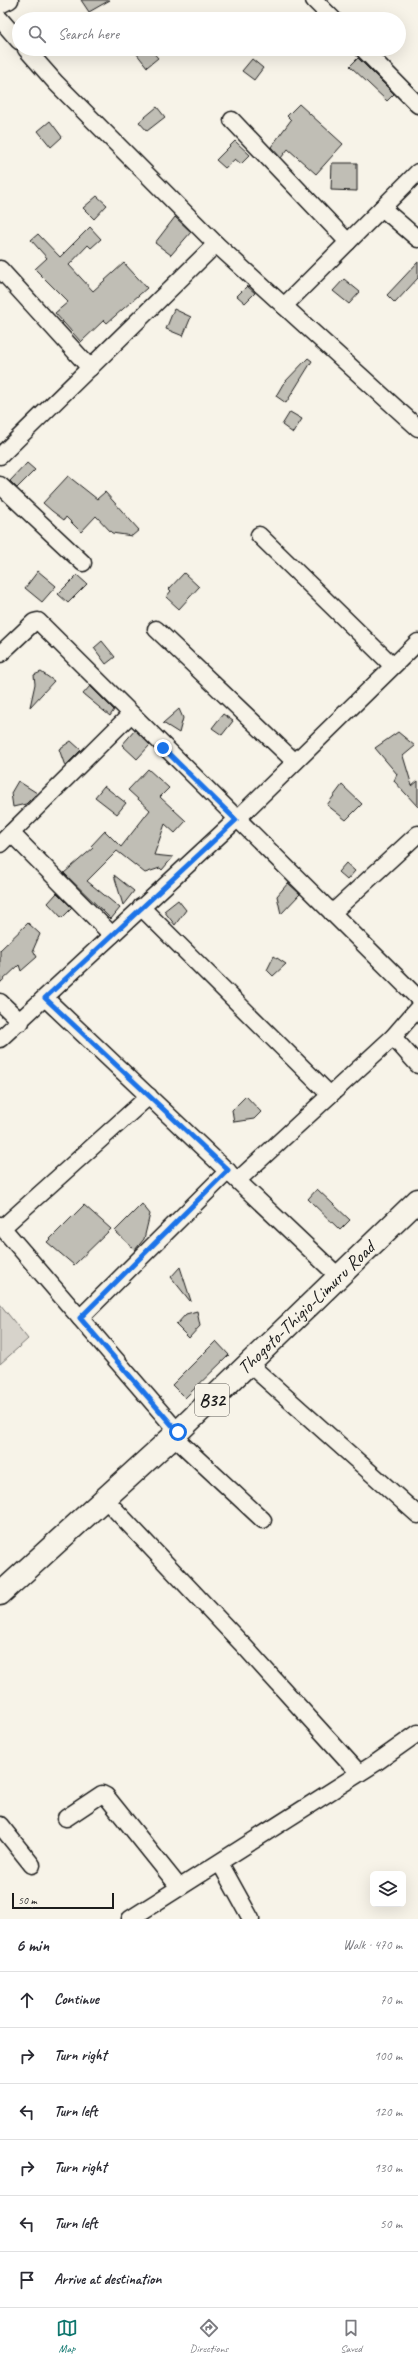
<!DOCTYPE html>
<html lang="en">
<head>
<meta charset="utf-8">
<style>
  body { margin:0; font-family:Caveat,sans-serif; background:#f2f2f3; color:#2b2b33 }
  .controls { position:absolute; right:12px; bottom:12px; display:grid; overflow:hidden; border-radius:6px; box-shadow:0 4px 16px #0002 }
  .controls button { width:36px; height:36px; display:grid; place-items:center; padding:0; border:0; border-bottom:1px solid #e1e1e2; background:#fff; color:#2b2b33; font:20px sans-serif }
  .scale { position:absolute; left:12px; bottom:10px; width:102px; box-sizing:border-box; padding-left:4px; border:2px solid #1c1c1c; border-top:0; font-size:11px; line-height:14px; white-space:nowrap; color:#1c1c1c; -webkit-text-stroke:3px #f7f3e8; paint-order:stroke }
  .stop { position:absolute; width:12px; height:12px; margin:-9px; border:3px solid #1a73e8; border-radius:50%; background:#fff }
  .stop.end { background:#1a73e8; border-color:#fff; box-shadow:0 1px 4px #0008 }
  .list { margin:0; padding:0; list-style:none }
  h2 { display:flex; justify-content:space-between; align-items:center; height:52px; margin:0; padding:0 16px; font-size:17px }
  h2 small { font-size:13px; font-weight:400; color:#7c7c81 }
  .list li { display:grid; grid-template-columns:26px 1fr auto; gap:12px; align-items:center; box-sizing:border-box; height:56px; padding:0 16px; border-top:1px solid #e1e1e2 }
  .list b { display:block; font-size:15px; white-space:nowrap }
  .list em { font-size:13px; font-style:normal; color:#7c7c81 }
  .icon { flex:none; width:22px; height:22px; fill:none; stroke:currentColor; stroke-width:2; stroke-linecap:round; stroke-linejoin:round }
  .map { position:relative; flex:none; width:418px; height:1919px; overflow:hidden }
  .search { position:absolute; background:#fff; box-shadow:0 4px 16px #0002; left:12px; right:12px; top:12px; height:44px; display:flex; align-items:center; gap:10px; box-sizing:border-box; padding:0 14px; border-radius:22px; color:#7c7c81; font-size:15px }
  .sheet { height:388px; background:#fff }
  nav { display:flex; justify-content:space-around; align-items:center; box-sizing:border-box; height:56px; border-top:1px solid #e1e1e2; background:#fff; font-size:11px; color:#7c7c81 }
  nav a { display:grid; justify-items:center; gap:2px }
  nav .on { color:#0f766e }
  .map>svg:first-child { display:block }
</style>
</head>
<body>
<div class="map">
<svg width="418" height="1919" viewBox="0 0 418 1919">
  <rect width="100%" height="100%" fill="#f7f3e8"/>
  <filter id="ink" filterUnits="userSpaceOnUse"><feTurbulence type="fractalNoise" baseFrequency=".025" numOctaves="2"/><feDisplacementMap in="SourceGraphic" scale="8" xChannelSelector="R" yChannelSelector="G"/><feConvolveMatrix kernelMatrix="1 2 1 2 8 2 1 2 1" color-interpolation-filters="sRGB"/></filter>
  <g filter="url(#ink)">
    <!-- green -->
    <path fill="#d7d3cb" stroke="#7a7874" d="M0,1304L28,1339L0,1364Z"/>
    <!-- building -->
    <g fill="#c0beb5" stroke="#1c1c1c">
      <path d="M81,0H110L89,12Z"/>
      <path d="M133,49H150L158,58L147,67Z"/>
      <path d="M358,58L394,94L387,101L350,66Z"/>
      <path d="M252,59L263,68L254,80L242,71Z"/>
      <path d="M299,104L343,144L316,174L288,149L281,158L271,147L291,120L287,116Z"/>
      <path d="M157,107L165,117L147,131L139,122Z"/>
      <path d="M50,121L62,137L51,147L38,131Z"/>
      <path d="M235,141L250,155L241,164L235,159L225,168L216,160Z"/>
      <path d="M332,163H357V191L331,190Z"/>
      <path d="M97,196L107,205L94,219L83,208Z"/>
      <path d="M175,217L191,232L171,255L155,243Z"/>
      <path d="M90,227L101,239L91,248L88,245L69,265L93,291L124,263L147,288L107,323L104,320L81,342L55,313L68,302L35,269L47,258L31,240L38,234L60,257Z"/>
      <path d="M418,262V278L395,303L387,295Z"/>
      <path d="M344,279L360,292L349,304L333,291Z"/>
      <path d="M247,286L255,293L245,303L237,296Z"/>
      <path d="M174,309L191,317L183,336L166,329Z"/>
      <path d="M308,358L312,361L286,403L276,396L283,384Z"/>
      <path d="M290,412L302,419L293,433L282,425Z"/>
      <path d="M27,463L35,470L17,488L10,481Z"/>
      <path d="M68,476L97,499L105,492L139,530L132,536L112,533L96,516L81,532L66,517L64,520L52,511L43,503Z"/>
      <path d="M38,571L56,586L42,602L25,588Z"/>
      <path d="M184,573L199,587L179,609L166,597L171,591L169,589Z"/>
      <path d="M77,575L87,584L68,603L58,594Z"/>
      <path d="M102,641L115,657L106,664L94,648Z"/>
      <path d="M41,672L54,681L30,707L35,684L34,675Z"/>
      <path d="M90,686L114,710L110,716L83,694Z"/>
      <path d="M179,709L183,718L179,733L163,723Z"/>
      <path d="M223,714L233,721L222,735L212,728Z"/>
      <path d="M135,730L150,745L137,759L122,745Z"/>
      <path d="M398,732L415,746L403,756L412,786L418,781V807L394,781L397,774L375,748Z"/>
      <path d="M71,741L81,750L65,766L59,749Z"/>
      <path d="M148,769L169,788L160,797L186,821L175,833L165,824L154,855L173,857L162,870L160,868L145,873L117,851L87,881L120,908L111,919L64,873L93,848L91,846L105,831L121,847L150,810L128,790Z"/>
      <path d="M18,781L37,793L26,804L13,807L11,793Z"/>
      <path d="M342,785L362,804L346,820L327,805Z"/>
      <path d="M104,786L126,803L117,814L95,797Z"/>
      <path d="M346,863L355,871L347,880L338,872Z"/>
      <path d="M114,875L134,891L123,905Z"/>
      <path d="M288,883L300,894L281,914L277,896Z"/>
      <path d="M57,893L72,908L62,918L48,903Z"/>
      <path d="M178,900L186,910L175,925L164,911Z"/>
      <path d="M28,923L40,934L33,950L37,957L21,971L19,965L0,983V950Z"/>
      <path d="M274,956L286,964L273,976L267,970Z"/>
      <path d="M246,1096L261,1112L254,1119L234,1122L232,1110Z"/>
      <path d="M317,1189L350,1220L340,1230L308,1199Z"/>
      <path d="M142,1204L150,1214L144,1239L135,1250L115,1231Z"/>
      <path d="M84,1205L111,1229L74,1265L47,1242Z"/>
      <path d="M180,1267L191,1301H190L171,1277Z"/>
      <path d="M197,1311L200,1326L189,1338L176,1325L186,1314Z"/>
      <path d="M216,1341L229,1355L185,1398L172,1385Z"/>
    </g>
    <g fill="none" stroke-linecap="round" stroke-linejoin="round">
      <defs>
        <g id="street">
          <path d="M314,0L333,19"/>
          <path d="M0,5L10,0"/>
          <path d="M0,19L19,41"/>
          <path d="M26,49L56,83L216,244"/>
          <path d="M363,49L418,105"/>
          <path d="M232,120L348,242"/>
          <path d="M382,208L418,239"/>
          <path d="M0,269L90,368"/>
          <path d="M284,306L418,172"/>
          <path d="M0,456L216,244L418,428"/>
          <path d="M0,485L83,563"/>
          <path d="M259,535L392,665"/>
          <path d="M156,629L295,762"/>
          <path d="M0,654L34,622L38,621L418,998"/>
          <path d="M11,833L112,935"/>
          <path d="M0,844L131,714"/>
          <path d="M141,907L330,1095"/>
          <path d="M332,913L418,834"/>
          <path d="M45,998L339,1277"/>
          <path d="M0,1002L21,1022"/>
          <path d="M393,1037L418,1065"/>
          <path d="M0,1039L236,820L418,642"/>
          <path d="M238,1180L393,1037L418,1008"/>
          <path d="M0,1225L178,1432"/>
          <path d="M2,1228L149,1096"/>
          <path d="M80,1318L228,1171"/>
          <path d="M249,1364L418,1515"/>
          <path d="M173,1436L263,1520"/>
          <path d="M105,1499L244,1646L359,1773"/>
          <path d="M66,1818L102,1794L106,1796L179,1887"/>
          <path d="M0,1825L32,1865"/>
          <path d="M220,1863L251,1919"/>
          <path d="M130,1919L377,1762L418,1733"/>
        </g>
        <g id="highway">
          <path id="s1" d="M0,1594L178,1432L418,1200"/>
        </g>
      </defs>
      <!-- street casing -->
      <use href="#street" stroke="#1c1c1c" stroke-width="19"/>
      <!-- highway casing -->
      <use href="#highway" stroke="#1c1c1c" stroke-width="25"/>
      <!-- street -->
      <use href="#street" stroke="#f7f3e8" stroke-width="16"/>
      <!-- highway -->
      <use href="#highway" stroke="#f7f3e8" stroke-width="22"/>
    </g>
  </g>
  <g fill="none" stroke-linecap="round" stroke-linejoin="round" filter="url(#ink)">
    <!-- route -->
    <path stroke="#1a73e8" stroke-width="5" d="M163,748L236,820L45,998L228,1170L80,1318L178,1432"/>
  </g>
  <g text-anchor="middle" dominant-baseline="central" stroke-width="4" stroke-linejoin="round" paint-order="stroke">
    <!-- shield labels -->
    <rect fill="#f7f3e8" stroke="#5e5c59" stroke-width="1" x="195" y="1384" width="34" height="32" rx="3"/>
    <g font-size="18" font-weight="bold" fill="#1c1c1c">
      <text x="212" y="1400">B32</text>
    </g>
    <!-- street labels -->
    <g font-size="19" fill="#1c1c1c" stroke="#f7f3e8">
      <text stroke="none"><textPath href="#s1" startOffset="419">Thogoto-Thigio-Limuru Road</textPath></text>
    </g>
  </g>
</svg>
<div class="controls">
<button><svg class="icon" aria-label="layers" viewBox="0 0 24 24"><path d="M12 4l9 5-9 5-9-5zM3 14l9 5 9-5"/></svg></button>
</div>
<div class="scale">50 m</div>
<div class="stop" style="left:178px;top:1432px"></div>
<div class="stop end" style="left:163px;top:748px"></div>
<div class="search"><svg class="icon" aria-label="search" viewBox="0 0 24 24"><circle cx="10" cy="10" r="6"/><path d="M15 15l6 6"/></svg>Search here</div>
</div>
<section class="sheet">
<h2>6 min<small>Walk · 470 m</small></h2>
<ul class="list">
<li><svg class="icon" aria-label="ahead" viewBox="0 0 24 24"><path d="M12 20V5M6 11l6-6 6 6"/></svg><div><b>Continue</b></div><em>70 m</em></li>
<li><svg class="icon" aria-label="right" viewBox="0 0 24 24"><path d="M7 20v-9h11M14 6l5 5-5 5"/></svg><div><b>Turn right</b></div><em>100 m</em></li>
<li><svg class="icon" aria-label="left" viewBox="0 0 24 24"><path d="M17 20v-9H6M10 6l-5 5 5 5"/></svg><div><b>Turn left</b></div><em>120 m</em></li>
<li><svg class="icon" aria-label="right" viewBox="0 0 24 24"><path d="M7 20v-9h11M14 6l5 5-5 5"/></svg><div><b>Turn right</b></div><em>130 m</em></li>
<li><svg class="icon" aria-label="left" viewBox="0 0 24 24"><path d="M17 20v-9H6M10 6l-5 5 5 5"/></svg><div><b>Turn left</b></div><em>50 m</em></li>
<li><svg class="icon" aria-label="arrive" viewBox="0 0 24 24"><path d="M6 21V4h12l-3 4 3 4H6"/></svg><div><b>Arrive at destination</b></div></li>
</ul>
</section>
<nav>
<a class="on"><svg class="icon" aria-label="map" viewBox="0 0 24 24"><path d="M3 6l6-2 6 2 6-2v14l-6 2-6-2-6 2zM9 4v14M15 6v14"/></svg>Map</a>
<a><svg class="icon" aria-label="directions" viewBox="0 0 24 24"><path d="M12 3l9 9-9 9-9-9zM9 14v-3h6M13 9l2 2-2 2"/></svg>Directions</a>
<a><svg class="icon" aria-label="saved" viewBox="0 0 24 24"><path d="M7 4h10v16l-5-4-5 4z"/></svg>Saved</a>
</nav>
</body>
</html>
